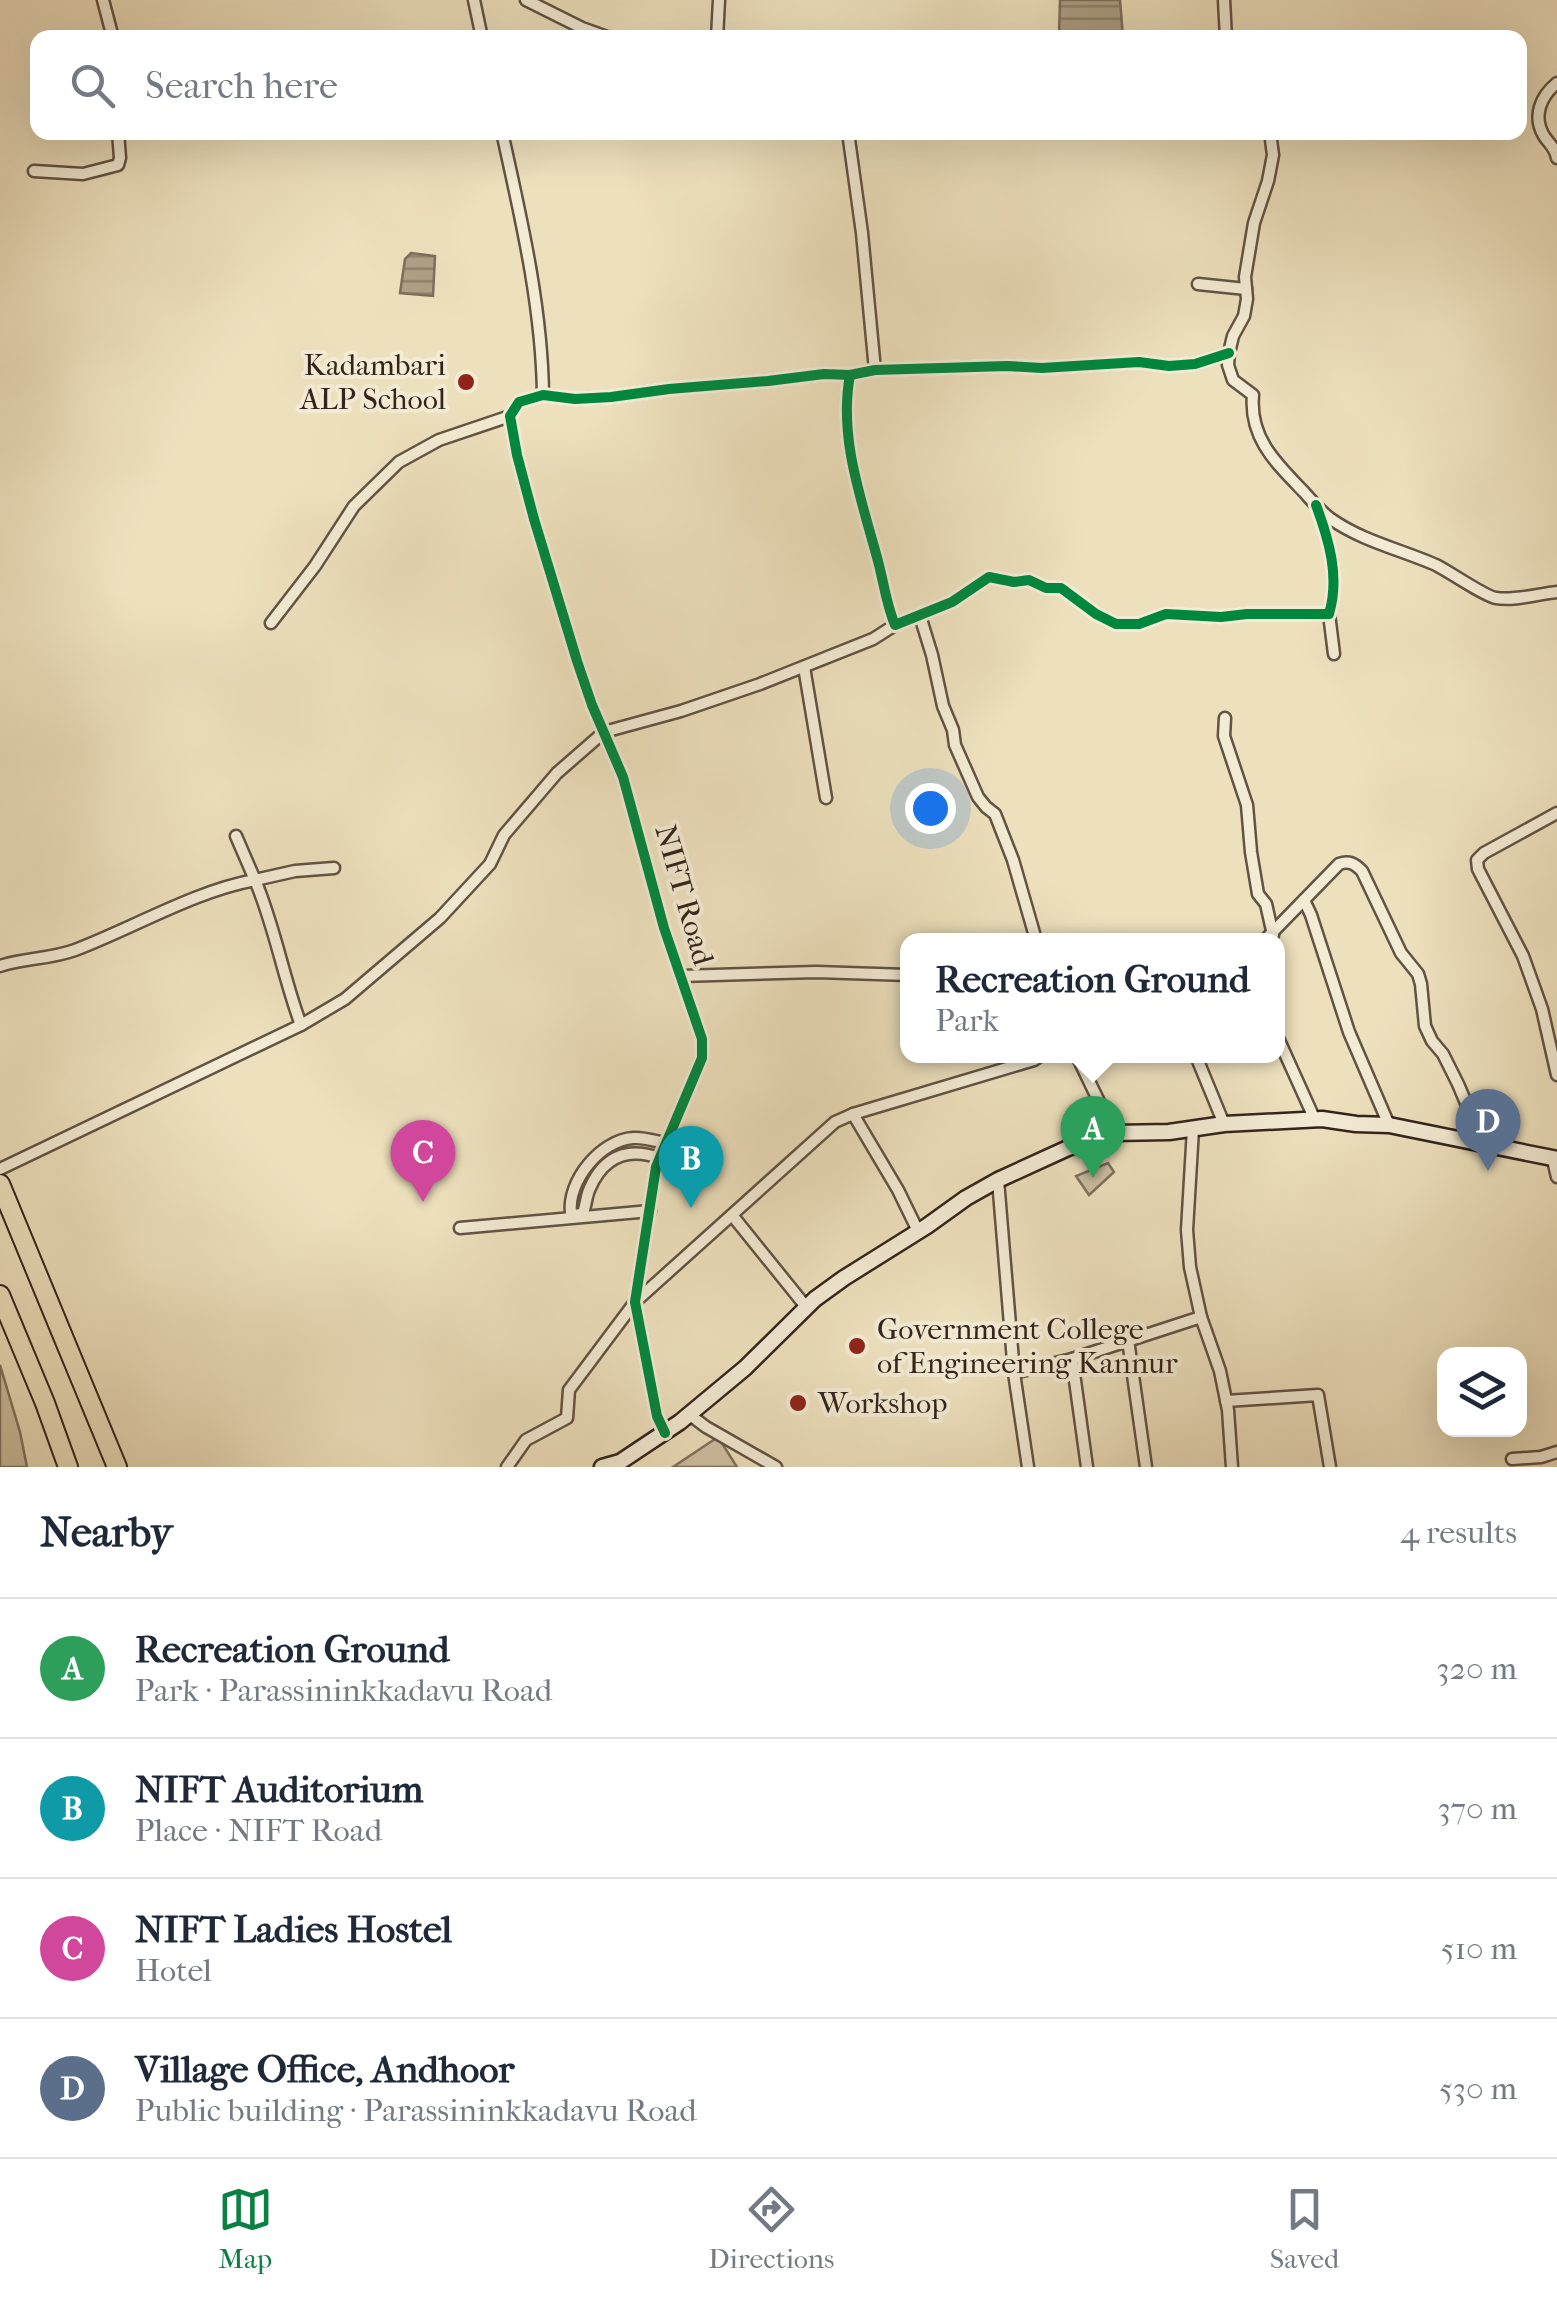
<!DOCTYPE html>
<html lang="en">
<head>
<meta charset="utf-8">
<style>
  body { margin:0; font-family:"IM FELL French Canon",serif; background:#f2f2f3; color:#1f2937 }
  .controls { position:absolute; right:30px; bottom:30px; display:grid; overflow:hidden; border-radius:20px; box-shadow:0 10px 40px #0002 }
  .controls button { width:90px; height:90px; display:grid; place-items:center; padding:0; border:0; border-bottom:2px solid #e0e1e3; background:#fff; color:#1f2937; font:50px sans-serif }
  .you { position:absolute; left:930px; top:808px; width:35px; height:35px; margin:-25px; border:8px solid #fff; border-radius:50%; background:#1a73e8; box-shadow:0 0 0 15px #1a73e833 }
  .badge { display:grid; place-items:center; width:65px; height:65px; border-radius:50%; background:#0b8043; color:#fff; font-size:32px; font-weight:700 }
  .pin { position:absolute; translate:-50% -82px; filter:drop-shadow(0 2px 5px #0008) }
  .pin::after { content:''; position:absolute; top:52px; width:35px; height:30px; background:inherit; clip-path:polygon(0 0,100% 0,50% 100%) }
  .popup { position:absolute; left:900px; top:933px; width:385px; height:130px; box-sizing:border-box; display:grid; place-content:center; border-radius:20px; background:#fff; filter:drop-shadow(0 2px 8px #0005); font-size:32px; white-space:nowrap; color:#747a83 }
  .popup b { font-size:38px; color:#1f2937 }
  .popup::after { content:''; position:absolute; left:50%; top:100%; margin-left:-20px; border:20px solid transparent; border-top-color:#fff }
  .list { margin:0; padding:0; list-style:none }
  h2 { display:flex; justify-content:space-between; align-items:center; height:130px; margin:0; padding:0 40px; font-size:42px }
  h2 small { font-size:32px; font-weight:400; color:#747a83 }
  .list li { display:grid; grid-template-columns:65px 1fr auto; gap:30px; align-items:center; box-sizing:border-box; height:140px; padding:0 40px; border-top:2px solid #e0e1e3 }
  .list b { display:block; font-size:38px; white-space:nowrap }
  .list p { margin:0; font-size:32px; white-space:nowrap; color:#747a83 }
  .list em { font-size:32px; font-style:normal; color:#747a83 }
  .icon { flex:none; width:55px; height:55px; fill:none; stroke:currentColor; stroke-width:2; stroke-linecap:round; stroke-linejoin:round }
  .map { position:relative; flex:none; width:1557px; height:1467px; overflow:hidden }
  .search { position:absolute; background:#fff; box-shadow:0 10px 40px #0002; left:30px; right:30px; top:30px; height:110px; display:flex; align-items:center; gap:25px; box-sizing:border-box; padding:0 35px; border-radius:20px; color:#747a83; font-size:38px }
  .sheet { height:690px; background:#fff }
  nav { display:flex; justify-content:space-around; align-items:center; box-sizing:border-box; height:140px; border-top:2px solid #e0e1e3; background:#fff; font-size:28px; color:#747a83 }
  nav a { display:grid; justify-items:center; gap:5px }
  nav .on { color:#0b8043 }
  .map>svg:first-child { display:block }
</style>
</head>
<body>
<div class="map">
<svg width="1557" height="1467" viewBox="0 0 1557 1467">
  <defs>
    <pattern id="water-rules" width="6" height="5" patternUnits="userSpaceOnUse" patternTransform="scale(2.5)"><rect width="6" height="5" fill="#aea086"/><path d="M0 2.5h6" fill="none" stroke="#8e826d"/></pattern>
  </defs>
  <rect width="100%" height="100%" fill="#ede0bd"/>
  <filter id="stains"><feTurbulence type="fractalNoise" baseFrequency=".002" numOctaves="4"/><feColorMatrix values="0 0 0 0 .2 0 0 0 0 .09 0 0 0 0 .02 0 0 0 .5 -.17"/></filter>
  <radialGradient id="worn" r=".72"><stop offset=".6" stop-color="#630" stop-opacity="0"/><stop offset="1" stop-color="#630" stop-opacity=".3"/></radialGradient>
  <!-- green -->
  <g fill="#cec0a2" stroke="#81725f" stroke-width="2.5">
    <path d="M1108,1163L1114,1172L1089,1195L1076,1176Z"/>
    <path d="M0,1365L20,1432L27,1467H0Z"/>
    <path d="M718,1437L737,1467H673Z"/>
  </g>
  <!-- water -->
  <g fill="url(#water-rules)" stroke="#7d6e5c" stroke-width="2.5">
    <path d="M1060,0H1120L1123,37H1059Z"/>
    <path d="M411,253L435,256L433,296L400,293L405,259Z"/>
  </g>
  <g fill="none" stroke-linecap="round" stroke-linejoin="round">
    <defs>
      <g id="minor">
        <path d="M103,0L113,38"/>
        <path d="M474,0L482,38"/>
        <path d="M526,0L582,28L610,38"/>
        <path d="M1224,0L1226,38"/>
        <path d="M717,38L719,0"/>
        <path d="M1557,83C1541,96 1532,116 1544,136C1550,145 1555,147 1557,158"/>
        <path d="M502,132C521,218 542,307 543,395"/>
        <path d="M848,132L862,233L875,370"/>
        <path d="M1270,132L1273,155L1268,181L1254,223L1245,277L1247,299L1244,316L1233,336L1229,353L1228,365L1233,380L1253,395C1249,438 1276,463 1304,492C1312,501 1321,512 1331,519C1362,541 1402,550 1436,565C1450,572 1486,597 1496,598C1515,601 1538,594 1557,592"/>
        <path d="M34,171L83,174L118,165L120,158L118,132"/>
        <path d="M1198,284L1246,289"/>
        <path d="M850,375C838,440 863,503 879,565C884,585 887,606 895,625L952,602L989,577L1014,582L1029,580L1046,588H1061L1096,614L1116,624H1139L1166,614L1221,617L1247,614H1329C1340,577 1329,540 1316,505"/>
        <path d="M1329,614L1334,654"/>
        <path d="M920,616L932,655L943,706L953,730L955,745L978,797L986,807L995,814L1013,860L1036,940"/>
        <path d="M271,623L315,566L354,506L399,462L439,440L510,416"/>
        <path d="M804,667L826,798"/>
        <path d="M1225,718L1224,736L1247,805L1251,852L1258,894L1266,904L1273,935"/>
        <path d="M1557,813L1484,853L1477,860L1478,869L1523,956L1542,1009L1557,1075"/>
        <path d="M1304,900L1311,915L1349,1032L1389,1125"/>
        <path d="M1265,940L1339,864C1349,860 1355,864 1362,871L1401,953L1418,974L1421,984L1425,1026L1432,1041L1443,1054L1458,1084L1483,1143"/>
        <path d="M0,966C24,958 51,959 75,950C133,928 195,891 255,880L236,836"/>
        <path d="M681,976L816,972L908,975"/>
        <path d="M301,1025L345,999L440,918L490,864L504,835L557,773L604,732L681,711L760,684L873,639L895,625"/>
        <path d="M1278,1038L1315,1120"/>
        <path d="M1077,1056L1114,1133"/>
        <path d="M1196,1056L1224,1124"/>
        <path d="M853,1114L898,1190L918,1231"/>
        <path d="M1193,1129L1187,1230L1190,1267L1201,1317L1220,1371L1228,1410L1232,1467"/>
        <path d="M659,1158C628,1147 604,1156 590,1188C586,1196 586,1205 583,1213L576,1215L571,1213C567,1181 601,1140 633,1138C643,1137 655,1141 665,1143"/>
        <path d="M1553,1160L1557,1177"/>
        <path d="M0,1169L301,1025C283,977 275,927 255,880L295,871L334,868"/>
        <path d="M998,1180L1014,1373L1028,1467"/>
        <path d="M732,1215L807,1308"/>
        <path d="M460,1228L650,1211"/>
        <path d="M1128,1340L1146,1467"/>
        <path d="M1072,1359L1087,1467"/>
        <path d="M1014,1373L1072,1359L1201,1317"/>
        <path d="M1226,1401L1318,1395L1330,1467"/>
        <path d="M690,1415L706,1427L776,1467"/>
        <path d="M665,1433L657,1416L635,1302L656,1167L702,1058V1039L664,928L623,777L592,705L577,661L534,519L517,455L510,416L519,402L543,395L575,399L611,397L669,389L768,381L824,374L850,375L875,370L1007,366L1042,368L1139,362L1169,366L1195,364L1229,353"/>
        <path d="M1512,1459L1541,1457L1557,1452"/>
        <path d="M507,1467L526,1440L567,1418L569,1390L635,1302L835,1122L853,1114L1034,1060L1040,1056"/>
      </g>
      <path id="secondary" d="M602,1467L620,1462L680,1422L745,1368L815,1299L844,1278L927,1226L966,1198L998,1180L1068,1148L1095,1139L1114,1133L1169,1132L1224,1124L1322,1119L1356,1124L1389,1125L1557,1159"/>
      <g id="trunk">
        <path d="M0,1184L117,1467"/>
        <path d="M0,1295L45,1403L68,1467"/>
      </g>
    </defs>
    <!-- minor casing -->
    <use href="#minor" stroke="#625344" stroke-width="15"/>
    <!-- secondary casing -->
    <use href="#secondary" stroke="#34241c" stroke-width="19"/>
    <!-- trunk casing -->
    <use href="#trunk" stroke="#34241c" stroke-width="22"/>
    <!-- minor -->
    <use href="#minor" stroke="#f3ebd4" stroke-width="10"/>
    <!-- secondary -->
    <use href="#secondary" stroke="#f3ebd4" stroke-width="14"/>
    <!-- trunk -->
    <use href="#trunk" stroke="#ede0bd" stroke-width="18"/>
    <defs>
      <g id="cycleway">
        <path d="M850,375C838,440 863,503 879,565C884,585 887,606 895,625L952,602L989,577L1014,582L1029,580L1046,588H1061L1096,614L1116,624H1139L1166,614L1221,617L1247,614H1329C1340,577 1329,540 1316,505"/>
        <path d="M665,1433L657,1416L635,1302L656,1167L702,1058V1039L664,928L623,777L592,705L577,661L534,519L517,455L510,416L519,402L543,395L575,399L611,397L669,389L768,381L824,374L850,375L875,370L1007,366L1042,368L1139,362L1169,366L1195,364L1229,353"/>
      </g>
    </defs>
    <!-- cycleway casing -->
    <use href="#cycleway" stroke="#f3ebd4" stroke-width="16"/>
    <!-- cycleway -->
    <use href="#cycleway" stroke="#00873e" stroke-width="10"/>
  </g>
  <!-- markers -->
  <g fill="#8f2418" stroke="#f3ebd4" stroke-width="4">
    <circle cx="466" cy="382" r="10"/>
    <circle cx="857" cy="1346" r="10"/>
    <circle cx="798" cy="1403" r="10"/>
  </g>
  <g text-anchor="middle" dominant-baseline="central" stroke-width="8" stroke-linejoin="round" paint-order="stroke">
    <!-- poi labels -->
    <g font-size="30" fill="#34241c" stroke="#f3ebd4" text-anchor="start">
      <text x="446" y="365" text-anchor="end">Kadambari<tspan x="446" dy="34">ALP School</tspan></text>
      <text x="877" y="1329">Government College<tspan x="877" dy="34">of Engineering Kannur</tspan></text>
      <text x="818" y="1403">Workshop</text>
    </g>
    <!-- street labels -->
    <g font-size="30" fill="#34241c" stroke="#f3ebd4">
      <text transform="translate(684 895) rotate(74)">NIFT Road</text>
    </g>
  </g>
  <rect width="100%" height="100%" filter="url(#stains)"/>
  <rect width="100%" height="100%" fill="url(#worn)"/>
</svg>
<div class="controls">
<button><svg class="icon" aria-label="layers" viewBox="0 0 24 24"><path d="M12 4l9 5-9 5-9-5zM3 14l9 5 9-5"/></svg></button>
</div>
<div class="you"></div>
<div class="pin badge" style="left:1093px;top:1178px;background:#2e9e5b">A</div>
<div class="popup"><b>Recreation Ground</b>Park</div>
<div class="pin badge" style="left:691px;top:1208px;background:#0f9aa8">B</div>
<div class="pin badge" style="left:423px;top:1202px;background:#d1479c">C</div>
<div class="pin badge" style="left:1488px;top:1171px;background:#5c6f8a">D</div>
<div class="search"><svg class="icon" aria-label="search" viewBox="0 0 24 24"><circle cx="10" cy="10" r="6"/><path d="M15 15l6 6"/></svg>Search here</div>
</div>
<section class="sheet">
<h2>Nearby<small>4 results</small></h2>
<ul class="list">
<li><span class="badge" style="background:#2e9e5b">A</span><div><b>Recreation Ground</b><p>Park · Parassininkkadavu Road</p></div><em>320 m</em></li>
<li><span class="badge" style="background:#0f9aa8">B</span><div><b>NIFT Auditorium</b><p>Place · NIFT Road</p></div><em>370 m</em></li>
<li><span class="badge" style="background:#d1479c">C</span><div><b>NIFT Ladies Hostel</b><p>Hotel</p></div><em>510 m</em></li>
<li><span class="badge" style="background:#5c6f8a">D</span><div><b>Village Office, Andhoor</b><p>Public building · Parassininkkadavu Road</p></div><em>530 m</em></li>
</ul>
</section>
<nav>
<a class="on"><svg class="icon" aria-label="map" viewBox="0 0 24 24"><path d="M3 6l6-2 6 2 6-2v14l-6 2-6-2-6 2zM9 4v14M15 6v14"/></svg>Map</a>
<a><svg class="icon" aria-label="directions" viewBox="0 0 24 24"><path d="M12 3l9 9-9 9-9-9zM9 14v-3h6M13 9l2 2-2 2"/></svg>Directions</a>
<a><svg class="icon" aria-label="saved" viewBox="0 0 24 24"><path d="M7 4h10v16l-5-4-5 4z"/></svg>Saved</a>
</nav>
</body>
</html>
